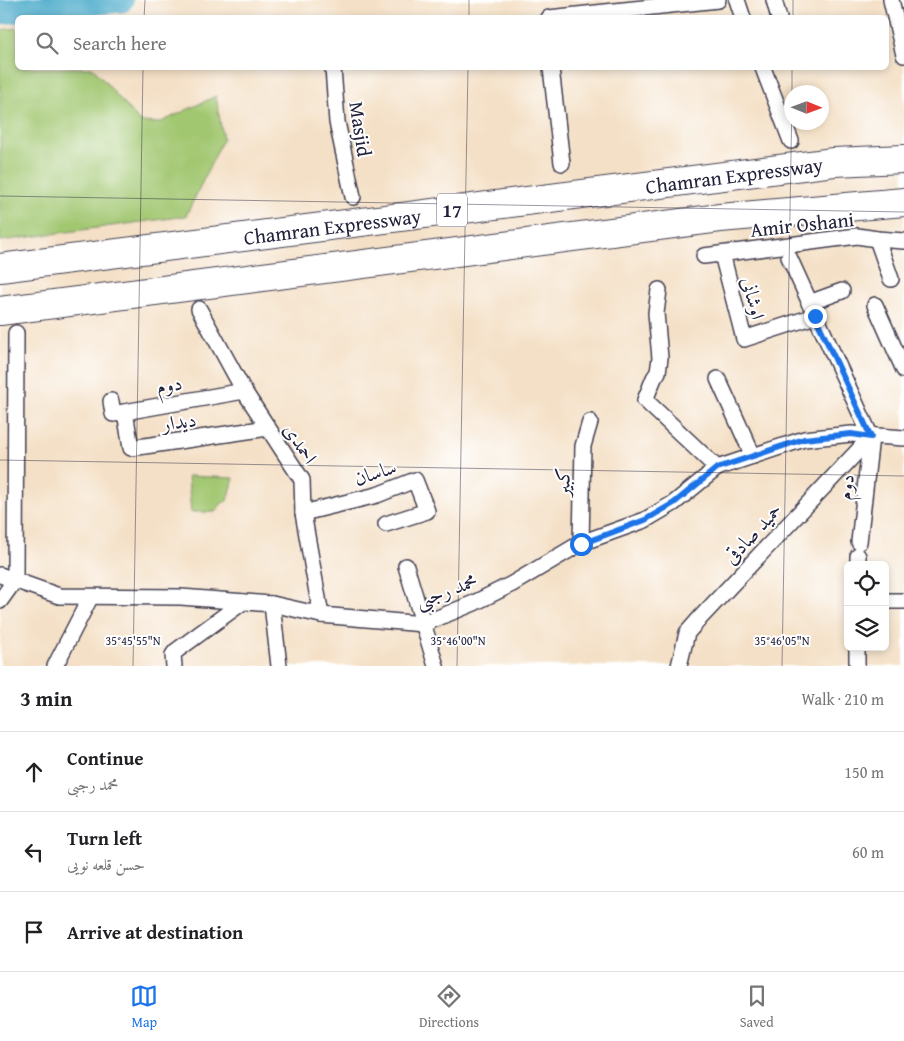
<!DOCTYPE html>
<html lang="en">
<head>
<meta charset="utf-8">
<style>
  body { margin:0; font-family:"Gentium Book Plus",Amiri,serif; background:#f6f6f6; color:#202124 }
  .controls { position:absolute; right:15px; bottom:15px; display:grid; overflow:hidden; border-radius:8px; box-shadow:0 2px 8px #0003 }
  .controls button { width:45px; height:45px; display:grid; place-items:center; padding:0; border:0; border-bottom:1px solid #e0e0e0; background:#fff; color:#202124; font:25px sans-serif }
  .compass { position:absolute; left:784px; top:85px; width:45px; height:45px; border-radius:50%; background:#fff; box-shadow:0 2px 8px #0003; rotate:91deg }
  .stop { position:absolute; width:15px; height:15px; margin:-11px; border:4px solid #1a73e8; border-radius:50%; background:#fff }
  .stop.end { background:#1a73e8; border-color:#fff; box-shadow:0 1px 5px #0008 }
  .list { margin:0; padding:0; list-style:none }
  h2 { display:flex; justify-content:space-between; align-items:center; height:65px; margin:0; padding:0 20px; font-size:21px }
  h2 small { font-size:16px; font-weight:400; color:#757577 }
  .list li { display:grid; grid-template-columns:32px 1fr auto; gap:15px; align-items:center; box-sizing:border-box; height:80px; padding:0 20px; border-top:1px solid #e0e0e0 }
  .list b { display:block; font-size:19px; white-space:nowrap }
  .list p { margin:0; font-size:16px; white-space:nowrap; color:#757577 }
  .list em { font-size:16px; font-style:normal; color:#757577 }
  .icon { flex:none; width:28px; height:28px; fill:none; stroke:currentColor; stroke-width:2; stroke-linecap:round; stroke-linejoin:round }
  .map { position:relative; flex:none; width:904px; height:666px; overflow:hidden }
  .search { position:absolute; background:#fff; box-shadow:0 2px 8px #0003; left:15px; right:15px; top:15px; height:55px; display:flex; align-items:center; gap:12px; box-sizing:border-box; padding:0 18px; border-radius:8px; color:#757577; font-size:19px }
  .sheet { height:305px; background:#fff }
  nav { display:flex; justify-content:space-around; align-items:center; box-sizing:border-box; height:70px; border-top:1px solid #e0e0e0; background:#fff; font-size:14px; color:#757577 }
  nav a { display:grid; justify-items:center; gap:2px }
  nav .on { color:#1a73e8 }
  .map>svg:first-child { display:block }
</style>
</head>
<body>
<div class="map">
<svg width="904" height="666" viewBox="0 0 904 666">
  <rect width="100%" height="100%" fill="#fff"/>
  <filter id="ink" filterUnits="userSpaceOnUse"><feTurbulence type="fractalNoise" baseFrequency=".02" numOctaves="2"/><feDisplacementMap in="SourceGraphic" scale="10" xChannelSelector="R" yChannelSelector="G"/><feConvolveMatrix kernelMatrix="1 2 1 2 8 2 1 2 1" color-interpolation-filters="sRGB"/></filter>
  <filter id="wash" filterUnits="userSpaceOnUse"><feTurbulence type="fractalNoise" baseFrequency=".0096" numOctaves="4" result="noise"/><feDisplacementMap in="SourceGraphic" scale="20" xChannelSelector="R" yChannelSelector="G"/><feGaussianBlur stdDeviation="1.12" result="paint"/><feColorMatrix in="noise" values="0 0 0 0 0 0 0 0 0 0 0 0 0 0 0 0 0 1.4 0 .05"/><feComposite in="paint" operator="in"/></filter>
  <g filter="url(#wash)">
    <rect width="100%" height="100%" fill="#f4e0c6"/>
    <!-- green -->
    <g fill="#a2c771" stroke="#627456">
      <path d="M17,28L18,68H93L140,122L159,123L216,96L223,139L186,216L0,241V30Z"/>
      <path d="M188,476L234,478L228,500L222,503L215,512H191Z"/>
    </g>
    <g fill="none" stroke-linecap="round" stroke-linejoin="round">
      <!-- river -->
      <path stroke="#4baaca" stroke-width="25" d="M0,12L121,0"/>
    </g>
  </g>
  <g filter="url(#ink)">
    <g fill="none" stroke-linecap="round" stroke-linejoin="round">
      <defs>
        <g id="street">
          <path d="M737,0L743,18"/>
          <path d="M774,0L779,18"/>
          <path d="M891,0L904,55"/>
          <path d="M549,18L718,0"/>
          <path d="M333,68L337,122L353,197"/>
          <path d="M551,68L562,163"/>
          <path d="M763,68L791,141"/>
          <path d="M877,239L891,279"/>
          <path d="M722,254L744,339L815,316"/>
          <path d="M704,256L857,236L877,239L904,241"/>
          <path d="M789,257L871,437"/>
          <path d="M659,290L656,313L660,358L658,372L654,378L645,400L717,468"/>
          <path d="M809,303L842,291"/>
          <path d="M875,305L904,370"/>
          <path d="M199,309L244,391L302,480L303,513L321,615"/>
          <path d="M718,379L753,456"/>
          <path d="M111,401L113,414L244,391"/>
          <path d="M125,412L131,448L268,428"/>
          <path d="M303,513L377,495L415,480L427,511L386,524"/>
          <path d="M859,542L871,437"/>
          <path d="M581,543L583,446L590,422"/>
          <path d="M858,565V556"/>
          <path d="M406,566L436,666"/>
          <path d="M0,575L59,596L181,597L272,604L321,615L423,624L474,603L512,584L581,543L645,520L674,503L717,468L804,439L851,434L904,438"/>
          <path d="M15,580L16,333"/>
          <path d="M0,601L15,580"/>
          <path d="M885,601H904"/>
          <path d="M272,604L279,666"/>
          <path d="M55,666L90,598"/>
          <path d="M174,666L173,655L176,651L243,602"/>
          <path d="M679,666L687,633L701,617L871,437"/>
          <path d="M857,666V647"/>
        </g>
        <g id="highway">
          <path id="s1" d="M0,268L834,162L904,159"/>
          <path d="M0,311L720,218L904,202"/>
        </g>
      </defs>
      <!-- street casing -->
      <use href="#street" stroke="#423e50" stroke-width="18"/>
      <!-- highway casing -->
      <use href="#highway" stroke="#423e50" stroke-width="30"/>
      <!-- street -->
      <use href="#street" stroke="#fff" stroke-width="15"/>
      <!-- highway -->
      <use href="#highway" stroke="#fff" stroke-width="28"/>
    </g>
  </g>
  <g fill="none" stroke-linecap="round" stroke-linejoin="round" filter="url(#ink)">
    <!-- route -->
    <path stroke="#1a73e8" stroke-width="6" d="M581,544L645,520L674,503L717,468L804,439L851,434L871,437L815,316"/>
  </g>
  <!-- ticks -->
  <path fill="none" stroke="#22223b" stroke-width="1" stroke-opacity="0.45" d="M144,18L145,0M469,18V0M793,18V0M792,92V68M0,196L904,212M0,460L904,476M133,666L143,68M457,666L468,68M782,666L792,98"/>
  <g text-anchor="middle" dominant-baseline="central" stroke-width="4" stroke-linejoin="round" paint-order="stroke">
    <!-- shield labels -->
    <rect fill="#fff" stroke="#646476" stroke-width="1" x="437" y="193.5" width="30" height="33" rx="4"/>
    <g font-size="19" font-weight="bold" fill="#22223b">
      <text x="452" y="210">17</text>
    </g>
    <!-- street labels -->
    <g font-size="20" fill="#22223b" stroke="#fff">
      <text transform="translate(361 129) rotate(81)">Masjid</text>
      <text stroke="none"><textPath href="#s1" startOffset="740">Chamran Expressway</textPath></text>
      <text transform="translate(802 224) rotate(-6)">Amir Oshani</text>
      <text stroke="none"><textPath href="#s1" startOffset="335">Chamran Expressway</textPath></text>
      <text transform="translate(754 298) rotate(76)">اوشانی</text>
      <text transform="translate(169 384) rotate(-10)">دوم</text>
      <text transform="translate(179 421) rotate(-8)">دیدار</text>
      <text transform="translate(301 443) rotate(57)">احمدی</text>
      <text transform="translate(375 472) rotate(-18)">ساسان</text>
      <text transform="translate(562 482) rotate(-89)">کبیر</text>
      <text transform="translate(845 487) rotate(-83)">دوم</text>
      <text transform="translate(752 533) rotate(-47)">حمید صادقی</text>
      <text transform="translate(446 590) rotate(-20)">محمد رجبی</text>
    </g>
  </g>
  <g font-size="12" text-anchor="middle" fill="#22223b" stroke="#fff" stroke-width="4" stroke-linejoin="round" paint-order="stroke">
    <text x="133" y="645">35°45'55"N</text>
    <text x="458" y="645">35°46'00"N</text>
    <text x="782" y="645">35°46'05"N</text>
  </g>
</svg>
<div class="controls">
<button><svg class="icon" aria-label="locate" viewBox="0 0 24 24"><circle cx="12" cy="12" r="6"/><path d="M12 2v4M12 18v4M2 12h4M18 12h4"/></svg></button>
<button><svg class="icon" aria-label="layers" viewBox="0 0 24 24"><path d="M12 4l9 5-9 5-9-5zM3 14l9 5 9-5"/></svg></button>
</div>
<svg class="compass" viewBox="-18 -18 36 36"><path d="M0-13l5 13h-10z" fill="#e53935"/><path d="M0 13l5-13h-10z" fill="#757577"/></svg>
<div class="stop" style="left:581px;top:544px"></div>
<div class="stop end" style="left:815px;top:316px"></div>
<div class="search"><svg class="icon" aria-label="search" viewBox="0 0 24 24"><circle cx="10" cy="10" r="6"/><path d="M15 15l6 6"/></svg>Search here</div>
</div>
<section class="sheet">
<h2>3 min<small>Walk · 210 m</small></h2>
<ul class="list">
<li><svg class="icon" aria-label="ahead" viewBox="0 0 24 24"><path d="M12 20V5M6 11l6-6 6 6"/></svg><div><b>Continue</b><p>محمد رجبی</p></div><em>150 m</em></li>
<li><svg class="icon" aria-label="left" viewBox="0 0 24 24"><path d="M17 20v-9H6M10 6l-5 5 5 5"/></svg><div><b>Turn left</b><p>حسن قلعه نویی</p></div><em>60 m</em></li>
<li><svg class="icon" aria-label="arrive" viewBox="0 0 24 24"><path d="M6 21V4h12l-3 4 3 4H6"/></svg><div><b>Arrive at destination</b></div></li>
</ul>
</section>
<nav>
<a class="on"><svg class="icon" aria-label="map" viewBox="0 0 24 24"><path d="M3 6l6-2 6 2 6-2v14l-6 2-6-2-6 2zM9 4v14M15 6v14"/></svg>Map</a>
<a><svg class="icon" aria-label="directions" viewBox="0 0 24 24"><path d="M12 3l9 9-9 9-9-9zM9 14v-3h6M13 9l2 2-2 2"/></svg>Directions</a>
<a><svg class="icon" aria-label="saved" viewBox="0 0 24 24"><path d="M7 4h10v16l-5-4-5 4z"/></svg>Saved</a>
</nav>
</body>
</html>
